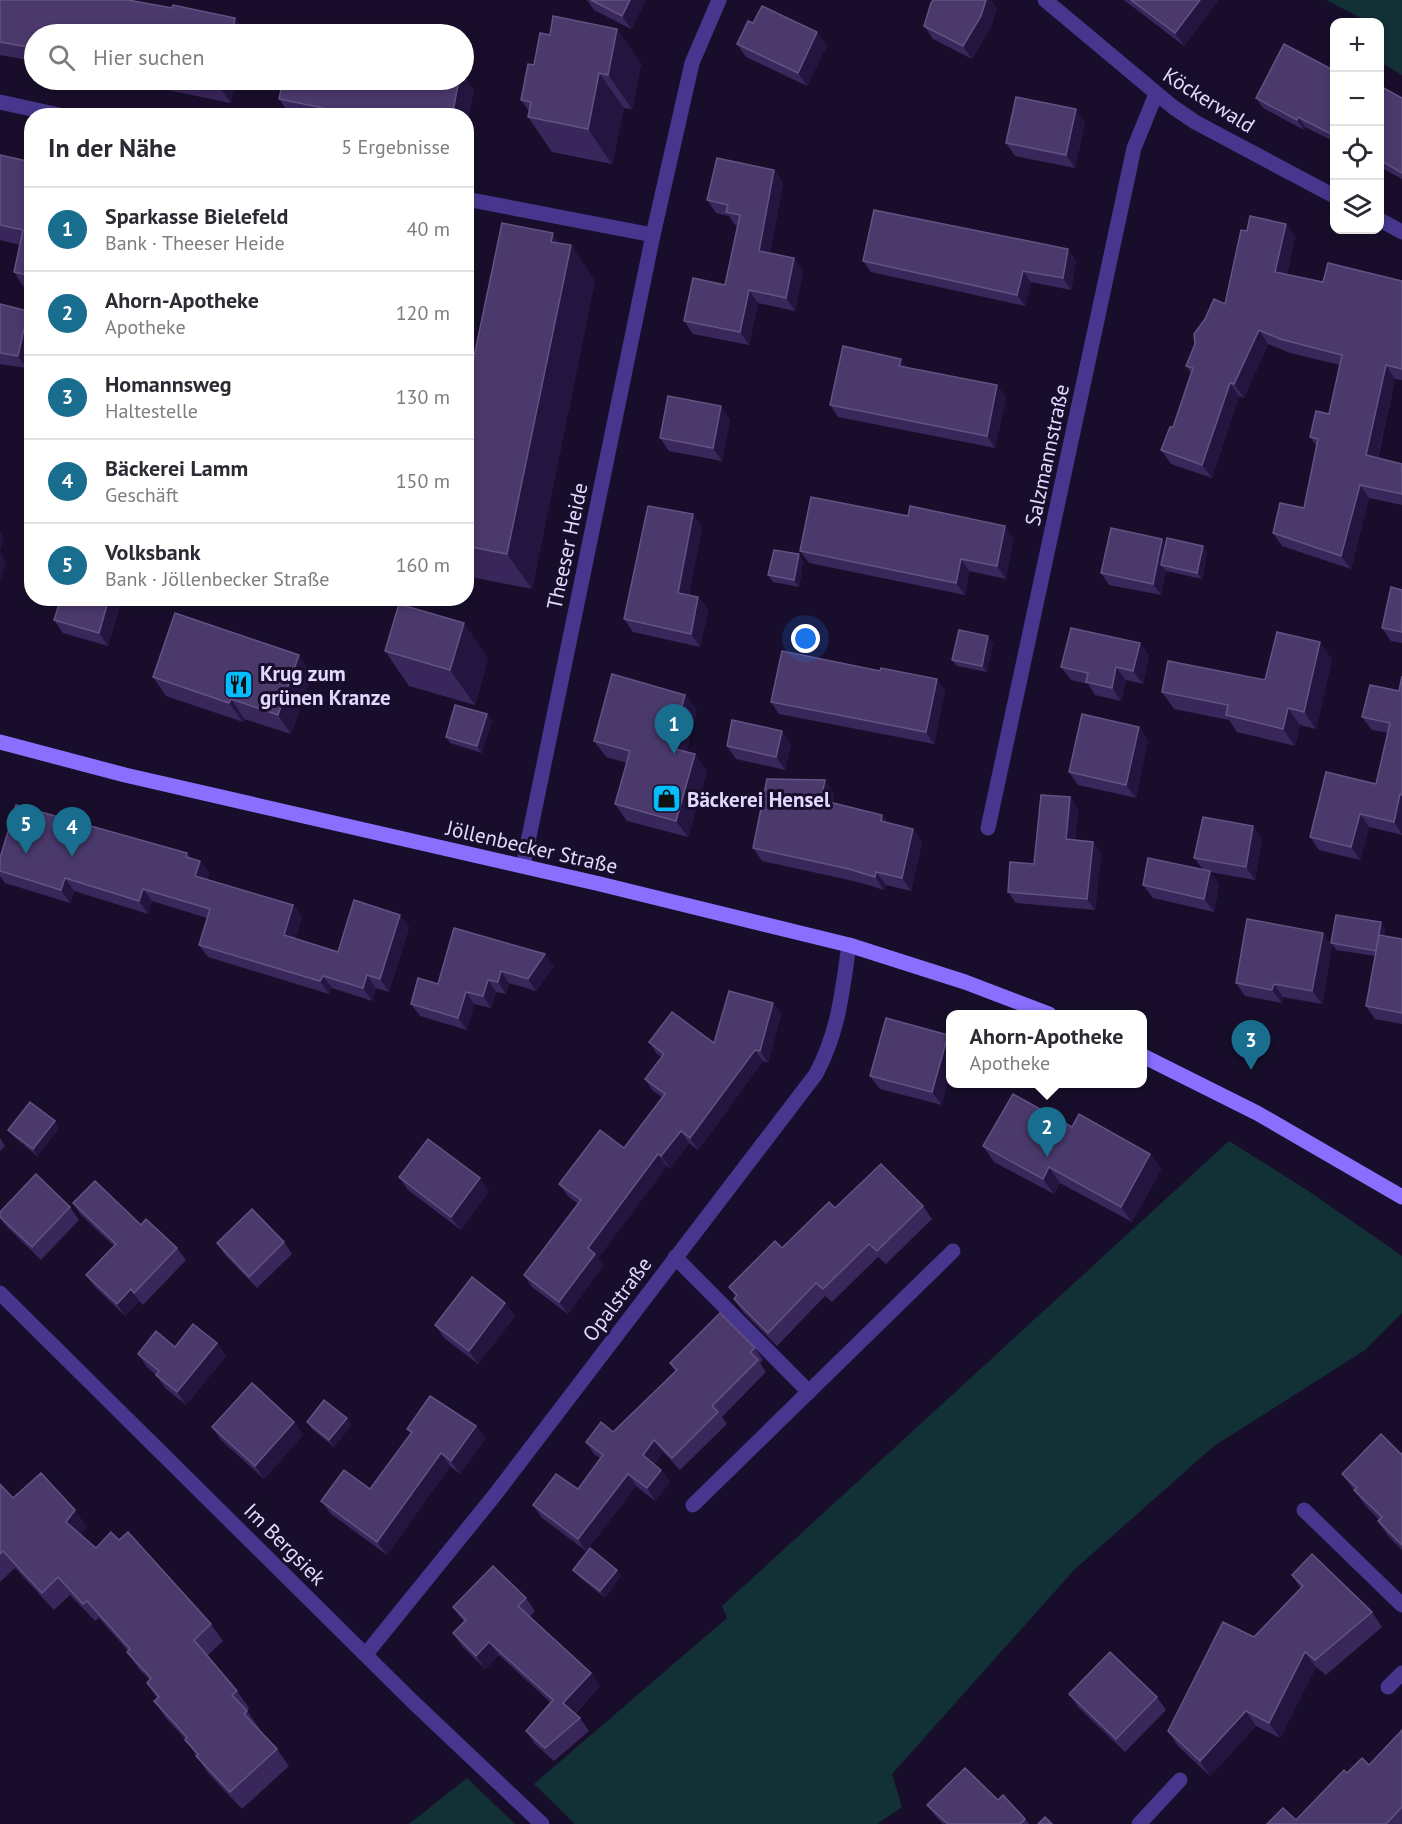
<!DOCTYPE html>
<html lang="de">
<head>
<meta charset="utf-8">
<style>
  body { margin:0; font-family:"PT Sans",sans-serif; background:#f2f2f3; color:#2b2b33 }
  .controls { position:absolute; right:18px; top:18px; display:grid; overflow:hidden; border-radius:12px; box-shadow:0 3px 9px #0003 }
  .controls button { width:54px; height:54px; display:grid; place-items:center; padding:0; border:0; border-bottom:2px solid #e1e1e2; background:#fff; color:#2b2b33; font:30px sans-serif }
  .you { position:absolute; left:806px; top:639px; width:21px; height:21px; margin:-15px; border:4px solid #fff; border-radius:50%; background:#1a73e8; box-shadow:0 0 0 9px #1a73e833 }
  .badge { display:grid; place-items:center; width:39px; height:39px; border-radius:50%; background:#196d8f; color:#fff; font-size:20px; font-weight:700 }
  .pin { position:absolute; translate:-50% -50px; filter:drop-shadow(0 2px 3px #0008) }
  .pin::after { content:''; position:absolute; top:32px; width:21px; height:18px; background:inherit; clip-path:polygon(0 0,100% 0,50% 100%) }
  .popup { position:absolute; left:946px; top:1010px; width:201px; height:78px; box-sizing:border-box; display:grid; place-content:center; border-radius:12px; background:#fff; filter:drop-shadow(0 2px 4px #0005); font-size:20px; white-space:nowrap; color:#7c7c81 }
  .popup b { font-size:22px; color:#2b2b33 }
  .popup::after { content:''; position:absolute; left:50%; top:100%; margin-left:-12px; border:12px solid transparent; border-top-color:#fff }
  .list { margin:0; padding:0; list-style:none }
  h2 { display:flex; justify-content:space-between; align-items:center; height:78px; margin:0; padding:0 24px; font-size:26px }
  h2 small { font-size:20px; font-weight:400; color:#7c7c81 }
  .list li { display:grid; grid-template-columns:39px 1fr auto; gap:18px; align-items:center; box-sizing:border-box; height:84px; padding:0 24px; border-top:2px solid #e1e1e2 }
  .list b { display:block; font-size:22px; white-space:nowrap }
  .list p { margin:0; font-size:20px; white-space:nowrap; color:#7c7c81 }
  .list em { font-size:20px; font-style:normal; color:#7c7c81 }
  .icon { flex:none; width:33px; height:33px; fill:none; stroke:currentColor; stroke-width:2; stroke-linecap:round; stroke-linejoin:round }
  .map { position:relative; flex:none; width:1402px; height:1824px; overflow:hidden }
  .search { position:absolute; background:#fff; box-shadow:0 3px 9px #0003; left:24px; top:24px; width:450px; height:66px; display:flex; align-items:center; gap:15px; box-sizing:border-box; padding:0 21px; border-radius:33px; color:#7c7c81; font-size:22px }
  .panel { position:absolute; background:#fff; box-shadow:0 3px 9px #0003; left:24px; top:108px; width:450px; height:498px; border-radius:24px }
  .map>svg:first-child { display:block }
</style>
</head>
<body>
<div class="map">
<svg width="1402" height="1824" viewBox="0 0 1402 1824">
  <rect width="100%" height="100%" fill="#180e2b"/>
  <!-- green -->
  <g fill="#113136">
    <path d="M1326,0H1402V75L1380,62V22H1369Z"/>
    <path d="M1229,1141L1307,1190L1402,1256V1313L1365,1350L1214,1446L1075,1569L892,1774L902,1807L877,1824H575L534,1784L727,1618L722,1606Z"/>
    <path d="M467,1778L515,1824H409Z"/>
  </g>
  <g fill="none" stroke-linecap="round" stroke-linejoin="round">
    <!-- service -->
    <g stroke="#47368e" stroke-width="15">
      <path d="M675,1257L809,1392"/>
      <path d="M693,1505L953,1251"/>
    </g>
    <!-- minor -->
    <g stroke="#47368e" stroke-width="15">
      <path d="M1045,0L1173,107L1195,122L1334,196"/>
      <path d="M0,102L64,116"/>
      <path d="M466,199L653,235"/>
      <path d="M1380,220L1402,232"/>
      <path d="M988,828L1134,148L1156,94"/>
      <path d="M523,866L653,235L692,63L719,0"/>
      <path d="M0,1293L412,1701L542,1824"/>
      <path d="M1304,1510L1402,1605"/>
      <path d="M366,1654L494,1496L816,1074C839,1031 842,992 849,945"/>
      <path d="M1388,1687L1402,1673"/>
      <path d="M1139,1824L1180,1780"/>
    </g>
    <!-- secondary -->
    <g stroke="#8a6fff" stroke-width="15">
      <path d="M0,742L125,775L600,884L849,945L965,982L1049,1014"/>
      <path d="M1143,1056L1257,1113L1402,1197"/>
    </g>
  </g>
  <!-- wall -->
  <g fill="#39265a">
    <path d="M0,0L172,8L235,18L246,33L245,34H34V61L0,55Z"/>
    <path d="M587,0H646L631,29L594,10Z"/>
    <path d="M1124,0H1218L1184,46Z"/>
    <path d="M997,8L990,29L972,59L933,39L924,26Z"/>
    <path d="M753,23L827,45L807,86L746,57L737,44Z"/>
    <path d="M617,29L641,64L632,109L624,108L612,164L552,152L528,117L529,111L521,100L534,65L550,35Z"/>
    <path d="M1335,71V142L1305,127L1304,130L1263,108L1256,98Z"/>
    <path d="M126,80H236L231,103L128,82Z"/>
    <path d="M1380,86L1402,98V179L1380,167Z"/>
    <path d="M474,90L466,127V116H291L279,99Z"/>
    <path d="M1085,122L1075,168L1015,156L1006,143Z"/>
    <path d="M0,155L32,162V292L26,291L14,272L20,245L0,240Z"/>
    <path d="M774,170L783,183L770,253L794,258L803,271L795,311L758,303L749,345L693,334L684,321L725,285L737,226L735,225L729,216L716,213L707,200Z"/>
    <path d="M1286,224L1295,237L1287,274L1323,282L1402,281V380L1395,379L1378,458L1402,464V505L1369,498L1351,569L1282,546L1273,533L1304,508L1317,447L1310,437L1329,414L1340,365L1290,353L1268,344L1244,398L1239,396L1212,478L1171,464L1161,450L1173,427L1191,373L1186,366L1205,319L1225,304L1247,231Z"/>
    <path d="M560,243L595,280L532,589L466,576V395Z"/>
    <path d="M1076,260L1071,290L1031,282L1025,306L871,272L863,261Z"/>
    <path d="M0,304L27,368L0,364Z"/>
    <path d="M906,367L1006,397L995,448L838,417L830,405Z"/>
    <path d="M730,419L722,461L669,451L660,438Z"/>
    <path d="M702,527L689,595L698,597L708,610L700,647L633,632L624,619Z"/>
    <path d="M1013,538L1006,579L969,571L965,595L809,563L800,551Z"/>
    <path d="M1166,544L1207,553L1202,579L1166,571L1161,595L1109,585L1101,573Z"/>
    <path d="M803,561L799,587L773,582L768,575Z"/>
    <path d="M1402,590V643L1391,641L1382,628Z"/>
    <path d="M61,598H119L121,602L108,646L63,633L54,620Z"/>
    <path d="M993,643L987,672L957,666L952,660Z"/>
    <path d="M1140,643L1149,656L1143,684L1126,680L1121,701L1095,695L1088,684L1071,680L1061,667Z"/>
    <path d="M385,651L488,658L475,705L409,686Z"/>
    <path d="M1332,659L1316,729L1300,725L1295,746L1237,732L1229,720L1174,709L1162,692L1265,680Z"/>
    <path d="M312,674L291,734L244,719L243,722L166,696L153,677Z"/>
    <path d="M1402,676V835L1369,827L1360,860L1319,850L1310,837L1376,784L1388,733L1372,730L1362,717L1399,691Z"/>
    <path d="M945,691L934,744L779,714L771,702Z"/>
    <path d="M685,695L697,711L686,752L707,771L688,837L627,821L615,804L627,763L606,757L594,741Z"/>
    <path d="M492,720L482,753L450,743L446,737Z"/>
    <path d="M1148,740L1136,798L1078,785L1069,772Z"/>
    <path d="M791,744L785,770L736,759L727,746Z"/>
    <path d="M834,793L832,803L882,815L888,823L913,829L922,842L911,891L886,885L884,890L858,882L762,861L753,848Z"/>
    <path d="M1070,797L1078,809L1075,840L1093,842L1101,854L1095,910L1016,903L1008,892L1034,864Z"/>
    <path d="M1262,839L1255,880L1210,872L1219,884L1214,912L1153,898L1143,885L1203,869L1194,858Z"/>
    <path d="M187,853L190,858L200,861L209,873L207,880L293,905L302,917L295,939L338,952L400,915L409,927L389,992L376,988L372,1001L332,988L329,994L208,957L199,945L207,918L152,901L148,914L74,891L70,903L5,883L0,876V858Z"/>
    <path d="M1381,922L1385,929L1384,936L1402,939V1024L1375,1019L1366,1006L1375,956L1336,950L1331,943Z"/>
    <path d="M454,928L554,966L536,991L509,983L506,994L496,992L491,1008L474,1004L467,1030L420,1016L411,1004L438,984Z"/>
    <path d="M1323,933L1332,946L1322,1004L1283,997L1282,1003L1245,996L1236,983Z"/>
    <path d="M773,1003L781,1014L768,1063L763,1061L698,1150L689,1143L670,1168L667,1166L598,1258L603,1266L568,1314L532,1287L524,1275L578,1204L568,1196L559,1184L624,1148L662,1097L653,1091L645,1079L662,1057L657,1054L649,1042L714,1043Z"/>
    <path d="M886,1018L942,1105L880,1089L870,1076Z"/>
    <path d="M59,1128L37,1156L13,1136L8,1130Z"/>
    <path d="M0,1138L5,1146L0,1151Z"/>
    <path d="M983,1146L1150,1154L1161,1169L1132,1222L1060,1183L1054,1194L994,1162Z"/>
    <path d="M399,1177L489,1191L461,1230L408,1190Z"/>
    <path d="M73,1203L141,1225L177,1248L186,1260L143,1305L139,1301L125,1316L95,1287L86,1275L114,1246L81,1215Z"/>
    <path d="M923,1206L932,1219L886,1264L878,1257L832,1302L825,1296L777,1346L743,1312L734,1299L736,1297L729,1287L835,1208Z"/>
    <path d="M70,1207L79,1220L41,1260L7,1227L0,1218V1212Z"/>
    <path d="M284,1242L292,1254L257,1288L225,1255L217,1243Z"/>
    <path d="M505,1303L515,1316L478,1364L444,1338L435,1325Z"/>
    <path d="M217,1343L226,1356L186,1405L165,1388L156,1375L147,1367L138,1354Z"/>
    <path d="M755,1348L763,1360L760,1363L766,1372L722,1417L727,1424L680,1470L663,1452L654,1464L661,1470L670,1482L655,1501L636,1486L586,1551L541,1517L533,1505L578,1489L600,1458L594,1454L586,1442L613,1432L675,1371L670,1363Z"/>
    <path d="M347,1418L351,1425L334,1447L312,1429L307,1422Z"/>
    <path d="M294,1422L303,1435L264,1479L221,1440L212,1427Z"/>
    <path d="M476,1426L485,1439L460,1474L450,1466L387,1555L331,1514L321,1501L370,1489L411,1434L407,1429Z"/>
    <path d="M1402,1453V1550L1388,1536L1378,1521L1379,1520L1365,1505L1342,1474Z"/>
    <path d="M0,1484L13,1498L87,1527L81,1535L96,1548L119,1540L211,1624L223,1641L207,1656L237,1691L249,1708L247,1711L259,1728L258,1729L277,1749L289,1766L242,1809L208,1773L185,1739L166,1718L154,1701L157,1698L147,1683L150,1680L139,1669L127,1652L128,1651L99,1618L95,1621L70,1595L54,1610L15,1568L0,1582Z"/>
    <path d="M573,1570H617L621,1576L605,1598L578,1576Z"/>
    <path d="M1292,1575L1372,1612L1382,1627L1326,1675L1316,1667L1280,1738L1256,1726L1210,1776L1178,1746L1168,1731L1254,1637L1301,1589Z"/>
    <path d="M526,1598L535,1611L530,1617L591,1673L600,1686L575,1714L580,1718L589,1731L554,1761L535,1744L526,1731L551,1703L499,1655L485,1669L462,1646L453,1633L464,1622L453,1607Z"/>
    <path d="M1069,1694L1157,1697L1166,1710L1125,1752L1078,1707Z"/>
    <path d="M1402,1730V1824H1267L1296,1820L1347,1773L1369,1765Z"/>
    <path d="M998,1800L1025,1819L1029,1824H943L937,1818L927,1805Z"/>
  </g>
  <!-- shaded-wall -->
  <g fill="#241540">
    <path d="M630,0H646L631,29L622,16Z"/>
    <path d="M986,0H991L997,8L990,29L972,59L963,46Z"/>
    <path d="M1200,0H1218L1184,46L1175,33Z"/>
    <path d="M235,18L246,33L245,34H232Z"/>
    <path d="M617,29L641,64L632,109L608,75Z"/>
    <path d="M817,32L827,45L807,86L798,73Z"/>
    <path d="M599,73L624,108L612,164L588,129Z"/>
    <path d="M464,75L474,90L466,127V116H452L459,80H464Z"/>
    <path d="M222,80H236L231,103L220,88Z"/>
    <path d="M1076,109L1085,122L1075,168L1066,155Z"/>
    <path d="M1298,117L1305,127L1304,130L1297,120Z"/>
    <path d="M774,170L783,183L768,264L759,251Z"/>
    <path d="M1286,224L1295,237L1284,285L1275,272Z"/>
    <path d="M553,233L568,256L571,245L595,280L532,589L507,554Z"/>
    <path d="M1068,249L1076,260L1071,290L1063,278Z"/>
    <path d="M794,258L803,271L795,311L786,298Z"/>
    <path d="M1023,271L1031,282L1025,306L1017,295Z"/>
    <path d="M749,290L758,303L749,345L740,332Z"/>
    <path d="M28,311L32,315V347L27,368L18,356Z"/>
    <path d="M1259,330L1268,344L1244,398L1234,384Z"/>
    <path d="M901,359L909,371L899,366Z"/>
    <path d="M1386,365L1395,379L1375,468L1366,455Z"/>
    <path d="M1230,383L1239,396L1212,478L1202,465Z"/>
    <path d="M997,385L1006,397L995,448L987,436Z"/>
    <path d="M721,406L730,419L722,461L713,448Z"/>
    <path d="M1360,485L1369,498L1351,569L1341,556Z"/>
    <path d="M693,514L702,527L687,606L678,593Z"/>
    <path d="M1005,526L1013,538L1006,579L997,566Z"/>
    <path d="M0,531L4,537L0,552Z"/>
    <path d="M1162,539L1170,551L1161,565L1166,571L1161,595L1153,584Z"/>
    <path d="M1203,546L1207,553L1202,579L1197,573Z"/>
    <path d="M0,552L6,561L0,583Z"/>
    <path d="M799,554L803,561L799,587L794,580Z"/>
    <path d="M961,559L969,571L965,595L956,583Z"/>
    <path d="M698,597L708,610L700,647L691,634Z"/>
    <path d="M109,598H119L121,602L108,646L99,633Z"/>
    <path d="M464,623L488,658L475,705L450,670Z"/>
    <path d="M988,636L993,643L987,672L982,666Z"/>
    <path d="M1320,642L1332,659L1316,729L1304,712Z"/>
    <path d="M1140,643L1149,656L1143,684L1133,671Z"/>
    <path d="M299,655L312,674L291,734L278,715Z"/>
    <path d="M1116,667L1126,680L1121,701L1112,688Z"/>
    <path d="M937,679L945,691L934,744L926,732Z"/>
    <path d="M685,695L697,711L683,764L671,748Z"/>
    <path d="M231,699L244,719L243,722L229,703Z"/>
    <path d="M1288,708L1300,725L1295,746L1283,729Z"/>
    <path d="M487,714L492,720L482,753L477,746Z"/>
    <path d="M1139,727L1148,740L1136,798L1126,785Z"/>
    <path d="M782,731L791,744L785,770L776,757Z"/>
    <path d="M695,754L707,771L688,837L676,821Z"/>
    <path d="M825,780L834,793L830,813L821,800Z"/>
    <path d="M1400,794L1402,797V834L1394,822Z"/>
    <path d="M1070,797L1078,809L1074,851L1066,839Z"/>
    <path d="M1360,814L1369,827L1360,860L1351,847Z"/>
    <path d="M882,815L892,828L881,821Z"/>
    <path d="M1253,826L1262,839L1255,880L1246,867Z"/>
    <path d="M913,829L922,842L911,891L902,878Z"/>
    <path d="M1093,842L1101,854L1095,910L1087,899Z"/>
    <path d="M200,861L209,873L204,889L195,876Z"/>
    <path d="M1210,871L1219,884L1214,912L1204,899Z"/>
    <path d="M876,872L886,885L884,890L875,877Z"/>
    <path d="M65,878L74,891L70,903L61,890Z"/>
    <path d="M143,889L152,901L148,914L139,901Z"/>
    <path d="M293,905L302,917L293,948L284,935Z"/>
    <path d="M400,915L409,927L389,992L380,979Z"/>
    <path d="M1381,922L1385,929L1381,957L1376,951Z"/>
    <path d="M1323,933L1332,946L1322,1004L1312,991Z"/>
    <path d="M545,954L554,966L536,991L528,979Z"/>
    <path d="M501,971L509,983L506,994L498,982Z"/>
    <path d="M367,975L376,988L372,1001L363,988Z"/>
    <path d="M323,976L332,988L329,994L320,981Z"/>
    <path d="M488,980L496,992L491,1008L483,996Z"/>
    <path d="M1274,984L1283,997L1282,1003L1272,990Z"/>
    <path d="M466,992L474,1004L467,1030L458,1018Z"/>
    <path d="M773,1003L781,1014L768,1063L760,1051Z"/>
    <path d="M948,1035L951,1040V1070L942,1105L932,1092Z"/>
    <path d="M755,1050L763,1061L698,1150L690,1138Z"/>
    <path d="M55,1121L59,1128L37,1156L33,1149Z"/>
    <path d="M681,1131L689,1143L670,1168L661,1156Z"/>
    <path d="M658,1154L667,1166L598,1258L603,1266L568,1314L559,1302L588,1248Z"/>
    <path d="M1150,1154L1161,1169L1132,1222L1121,1207Z"/>
    <path d="M1049,1167L1060,1183L1054,1194L1043,1179Z"/>
    <path d="M480,1178L489,1191L461,1230L451,1217Z"/>
    <path d="M131,1289L139,1301L125,1316L117,1304Z"/>
    <path d="M505,1303L515,1316L478,1364L469,1351Z"/>
    <path d="M217,1343L226,1356L186,1405L177,1392Z"/>
    <path d="M347,1418L351,1425L334,1447L329,1440Z"/>
    <path d="M294,1422L303,1435L264,1479L255,1466Z"/>
    <path d="M476,1426L485,1439L460,1474L451,1461Z"/>
    <path d="M654,1440L663,1452L651,1467L643,1455Z"/>
    <path d="M441,1453L450,1466L387,1555L377,1542Z"/>
    <path d="M661,1470L670,1482L655,1501L647,1488Z"/>
    <path d="M628,1474L636,1486L586,1551L578,1539Z"/>
    <path d="M75,1510L87,1527L78,1539L66,1522Z"/>
    <path d="M617,1570L621,1576L605,1598L600,1591Z"/>
    <path d="M489,1642L499,1655L485,1669L476,1656Z"/>
    <path d="M1305,1652L1316,1667L1280,1738L1269,1723Z"/>
    <path d="M591,1673L600,1686L572,1716L563,1703Z"/>
    <path d="M1246,1711L1256,1726L1210,1776L1200,1761Z"/>
  </g>
  <!-- building -->
  <g fill="#4b396c" stroke="#635283" stroke-width="1.5">
    <path d="M0,0H128L172,8L173,5L235,18L232,34H34V48L0,42Z"/>
    <path d="M591,0H630L622,16Z"/>
    <path d="M933,0H986L981,16L963,46L924,26L931,3Z"/>
    <path d="M1131,0H1200L1175,33Z"/>
    <path d="M762,6L817,32L798,73L737,44L748,21L753,23Z"/>
    <path d="M553,16L617,29L608,75L599,73L588,129L528,117L531,102L521,100L528,64L534,65L540,33L550,35Z"/>
    <path d="M1284,44L1335,71V136L1298,117L1297,120L1256,98Z"/>
    <path d="M177,80H222L220,88Z"/>
    <path d="M283,80H459L452,116H385L364,111V116H362L279,99Z"/>
    <path d="M1380,86L1402,98V173L1380,160Z"/>
    <path d="M1016,97L1076,109L1066,155L1006,143Z"/>
    <path d="M0,155L32,162V276L14,272L23,230L0,225Z"/>
    <path d="M717,158L774,170L759,251L794,258L786,298L749,290L740,332L684,321L693,278L725,285L740,215L726,212L728,205L707,200Z"/>
    <path d="M874,210L1068,249L1063,278L1023,271L1017,295L863,261Z"/>
    <path d="M1250,216L1286,224L1275,272L1323,282L1328,263L1402,281V369L1386,365L1366,455L1402,464V494L1360,485L1341,556L1273,533L1280,503L1304,508L1318,439L1310,437L1316,411L1329,414L1342,355L1280,339L1259,330L1234,384L1230,383L1202,465L1161,450L1170,427H1173L1193,368L1186,366L1195,344L1194,334L1205,319L1214,299L1225,304L1241,230L1247,231Z"/>
    <path d="M502,223L553,233L551,242L571,245L507,554L466,546V395Z"/>
    <path d="M0,304L28,311L18,356L0,353Z"/>
    <path d="M843,346L901,359L899,366L997,385L987,436L830,405Z"/>
    <path d="M668,396L721,406L713,448L660,438Z"/>
    <path d="M811,497L908,516L910,506L1005,526L997,566L961,559L956,583L800,551Z"/>
    <path d="M648,506L693,514L678,593L698,597L691,634L624,619Z"/>
    <path d="M1111,528L1162,539L1153,584L1101,573Z"/>
    <path d="M1167,538L1203,546L1197,573L1161,565Z"/>
    <path d="M774,550L799,554L794,580L768,575Z"/>
    <path d="M1391,587L1402,590V632L1382,628Z"/>
    <path d="M61,598H109L99,633L54,620Z"/>
    <path d="M399,604L464,623L450,670L385,651Z"/>
    <path d="M175,613L299,655L278,715L231,699L229,703L153,677Z"/>
    <path d="M1071,628L1140,643L1133,671L1116,667L1112,688L1086,682L1088,673L1061,667Z"/>
    <path d="M959,630L988,636L982,666L952,660Z"/>
    <path d="M1277,632L1320,642L1304,712L1288,708L1283,729L1226,715L1228,705L1162,692L1168,661L1265,680Z"/>
    <path d="M782,651L880,671L881,668L937,679L926,732L771,702Z"/>
    <path d="M612,674L685,695L671,748L695,754L676,821L615,804L630,751L594,741Z"/>
    <path d="M1402,676V795L1400,794L1394,822L1360,814L1351,847L1310,837L1326,772L1376,784L1390,723L1362,717L1370,685L1399,691Z"/>
    <path d="M455,705L487,714L477,746L446,737Z"/>
    <path d="M1082,714L1139,727L1126,785L1069,772Z"/>
    <path d="M732,720L782,731L776,757L727,746Z"/>
    <path d="M767,779L825,780L821,800L882,815L881,821L913,829L902,878L876,872L875,877L849,869L753,848Z"/>
    <path d="M1041,795L1070,797L1066,839L1093,842L1087,899L1008,892L1010,862L1034,864Z"/>
    <path d="M16,805L187,853L186,857L200,861L195,876L293,905L284,935L338,952L354,900L400,915L380,979L367,975L363,988L323,976L320,981L199,945L210,909L143,889L139,901L65,878L61,890L0,871V858Z"/>
    <path d="M1203,817L1253,826L1246,867L1194,858Z"/>
    <path d="M1148,858L1210,871L1204,899L1143,885Z"/>
    <path d="M1336,915L1381,922L1376,951L1331,943Z"/>
    <path d="M1247,919L1323,933L1312,991L1274,984L1272,990L1236,983Z"/>
    <path d="M454,928L545,954L528,979L501,971L498,982L488,980L483,996L466,992L458,1018L411,1004L418,978L438,984Z"/>
    <path d="M1379,935L1402,939V1013L1366,1006Z"/>
    <path d="M729,991L773,1003L760,1051L755,1050L690,1138L681,1131L661,1156L658,1154L588,1248L595,1254L559,1302L524,1275L581,1200L559,1184L600,1130L624,1148L665,1094L645,1079L664,1054L649,1042L672,1012L714,1043Z"/>
    <path d="M886,1018L948,1035L932,1092L870,1076Z"/>
    <path d="M1013,1094L1072,1127L1079,1114L1150,1154L1121,1207L1049,1167L1043,1179L983,1146Z"/>
    <path d="M30,1102L55,1121L33,1149L8,1130Z"/>
    <path d="M428,1139L480,1178L451,1217L399,1177Z"/>
    <path d="M881,1164L923,1206L877,1251L869,1244L823,1289L816,1283L768,1333L734,1299L737,1295L729,1287L775,1241L782,1248L829,1202L835,1208Z"/>
    <path d="M36,1174L70,1207L32,1247L0,1217V1212Z"/>
    <path d="M95,1181L141,1225L146,1219L177,1248L134,1293L131,1289L117,1304L86,1275L116,1244L73,1203Z"/>
    <path d="M252,1209L284,1242L249,1277L217,1243Z"/>
    <path d="M472,1277L505,1303L469,1351L435,1325Z"/>
    <path d="M720,1313L755,1348L750,1352L758,1360L712,1406L718,1412L672,1458L654,1440L643,1455L661,1470L647,1488L628,1474L578,1539L533,1505L556,1474L578,1489L603,1455L586,1442L601,1422L613,1432L677,1370L670,1363Z"/>
    <path d="M193,1324L217,1343L177,1392L156,1375L159,1371L138,1354L156,1331L175,1347Z"/>
    <path d="M252,1383L294,1422L255,1466L212,1427Z"/>
    <path d="M430,1396L476,1426L451,1461L441,1453L377,1542L321,1501L344,1470L370,1489L412,1432L407,1429Z"/>
    <path d="M324,1400L347,1418L329,1440L307,1422Z"/>
    <path d="M1381,1434L1401,1454L1402,1453V1545L1378,1521L1382,1517L1354,1490L1357,1488L1342,1474Z"/>
    <path d="M41,1473L75,1510L66,1522L96,1548L111,1532L119,1540L128,1532L211,1624L194,1640L237,1691L232,1695L247,1711L244,1714L277,1749L230,1792L196,1756L198,1754L185,1740L187,1737L154,1701L159,1697L147,1683L151,1678L127,1652L130,1649L87,1601L83,1604L58,1577L42,1593L3,1551L0,1554V1484L13,1498Z"/>
    <path d="M590,1548L617,1570L600,1591L573,1570Z"/>
    <path d="M1312,1554L1372,1612L1315,1660L1305,1652L1269,1723L1246,1711L1200,1761L1168,1731L1223,1622L1254,1637L1303,1586L1292,1575Z"/>
    <path d="M493,1566L526,1598L518,1606L591,1673L563,1703L580,1718L545,1748L526,1731L553,1700L489,1642L476,1656L453,1633L466,1620L453,1607Z"/>
    <path d="M1110,1652L1157,1697L1116,1739L1069,1694Z"/>
    <path d="M1402,1730V1807L1386,1824H1267L1283,1808L1296,1820L1344,1770L1347,1773L1362,1758L1369,1765Z"/>
    <path d="M965,1768L998,1800L1003,1795L1025,1819L1020,1824H948L927,1805Z"/>
    <path d="M1045,1817L1052,1824H1038Z"/>
  </g>
  <!-- icons -->
  <defs>
    <symbol id="restaurant-square" viewBox="-11 -11 22 22"><rect x="-9" y="-9" width="18" height="18" rx="4" fill="#04bdff" stroke="#180e2b"/><path d="M-5-6h1v4h1v-4h1v4h1v-4h1v5L-1.5 .5V6h-2V.5L-5-1ZM5-6V6H3V1.5H1.5Q1.5-4 5-6Z" fill="#111"/></symbol>
    <symbol id="shop-square" viewBox="-11 -11 22 22"><rect x="-9" y="-9" width="18" height="18" rx="4" fill="#04bdff" stroke="#180e2b"/><path d="M-5-2.5h2.3a2.7 3.5 0 0 1 5.4 0H5L5.5 6h-11ZM-1.5-2.5h3a1.5 2.3 0 0 0-3 0Z" fill="#111"/></symbol>
  </defs>
  <g fill-rule="evenodd">
    <use href="#restaurant-square" x="222" y="668" width="33" height="33"/>
    <use href="#shop-square" x="650" y="782" width="33" height="33"/>
  </g>
  <g text-anchor="middle" dominant-baseline="central" stroke-width="6" stroke-linejoin="round" paint-order="stroke">
    <!-- street labels -->
    <g font-size="21" fill="#e3d8ff" stroke="#180e2b">
      <text transform="translate(1209 100) rotate(32)">Köckerwald</text>
      <text transform="translate(1047 455) rotate(-78)">Salzmannstraße</text>
      <text transform="translate(567 546) rotate(-78)">Theeser Heide</text>
      <text transform="translate(532 847) rotate(13)">Jöllenbecker Straße</text>
      <text transform="translate(617 1299) rotate(-53)">Opalstraße</text>
      <text transform="translate(285 1544) rotate(45)">Im Bergsiek</text>
    </g>
    <!-- poi labels -->
    <g font-size="21" font-weight="bold" fill="#e3d8ff" stroke="#180e2b" text-anchor="start">
      <text x="260" y="673">Krug zum<tspan x="260" dy="24">grünen Kranze</tspan></text>
      <text x="687" y="799">Bäckerei Hensel</text>
    </g>
  </g>
</svg>
<div class="controls">
<button>+</button>
<button>−</button>
<button><svg class="icon" aria-label="locate" viewBox="0 0 24 24"><circle cx="12" cy="12" r="6"/><path d="M12 2v4M12 18v4M2 12h4M18 12h4"/></svg></button>
<button><svg class="icon" aria-label="layers" viewBox="0 0 24 24"><path d="M12 4l9 5-9 5-9-5zM3 14l9 5 9-5"/></svg></button>
</div>
<div class="you"></div>
<div class="pin badge" style="left:674px;top:754px">1</div>
<div class="pin badge" style="left:1047px;top:1157px">2</div>
<div class="popup"><b>Ahorn-Apotheke</b>Apotheke</div>
<div class="pin badge" style="left:1251px;top:1070px">3</div>
<div class="pin badge" style="left:72px;top:857px">4</div>
<div class="pin badge" style="left:26px;top:854px">5</div>
<div class="search"><svg class="icon" aria-label="search" viewBox="0 0 24 24"><circle cx="10" cy="10" r="6"/><path d="M15 15l6 6"/></svg>Hier suchen</div>
<section class="panel">
<h2>In der Nähe<small>5 Ergebnisse</small></h2>
<ul class="list">
<li><span class="badge">1</span><div><b>Sparkasse Bielefeld</b><p>Bank · Theeser Heide</p></div><em>40 m</em></li>
<li><span class="badge">2</span><div><b>Ahorn-Apotheke</b><p>Apotheke</p></div><em>120 m</em></li>
<li><span class="badge">3</span><div><b>Homannsweg</b><p>Haltestelle</p></div><em>130 m</em></li>
<li><span class="badge">4</span><div><b>Bäckerei Lamm</b><p>Geschäft</p></div><em>150 m</em></li>
<li><span class="badge">5</span><div><b>Volksbank</b><p>Bank · Jöllenbecker Straße</p></div><em>160 m</em></li>
</ul>
</section>
</div>
</body>
</html>
